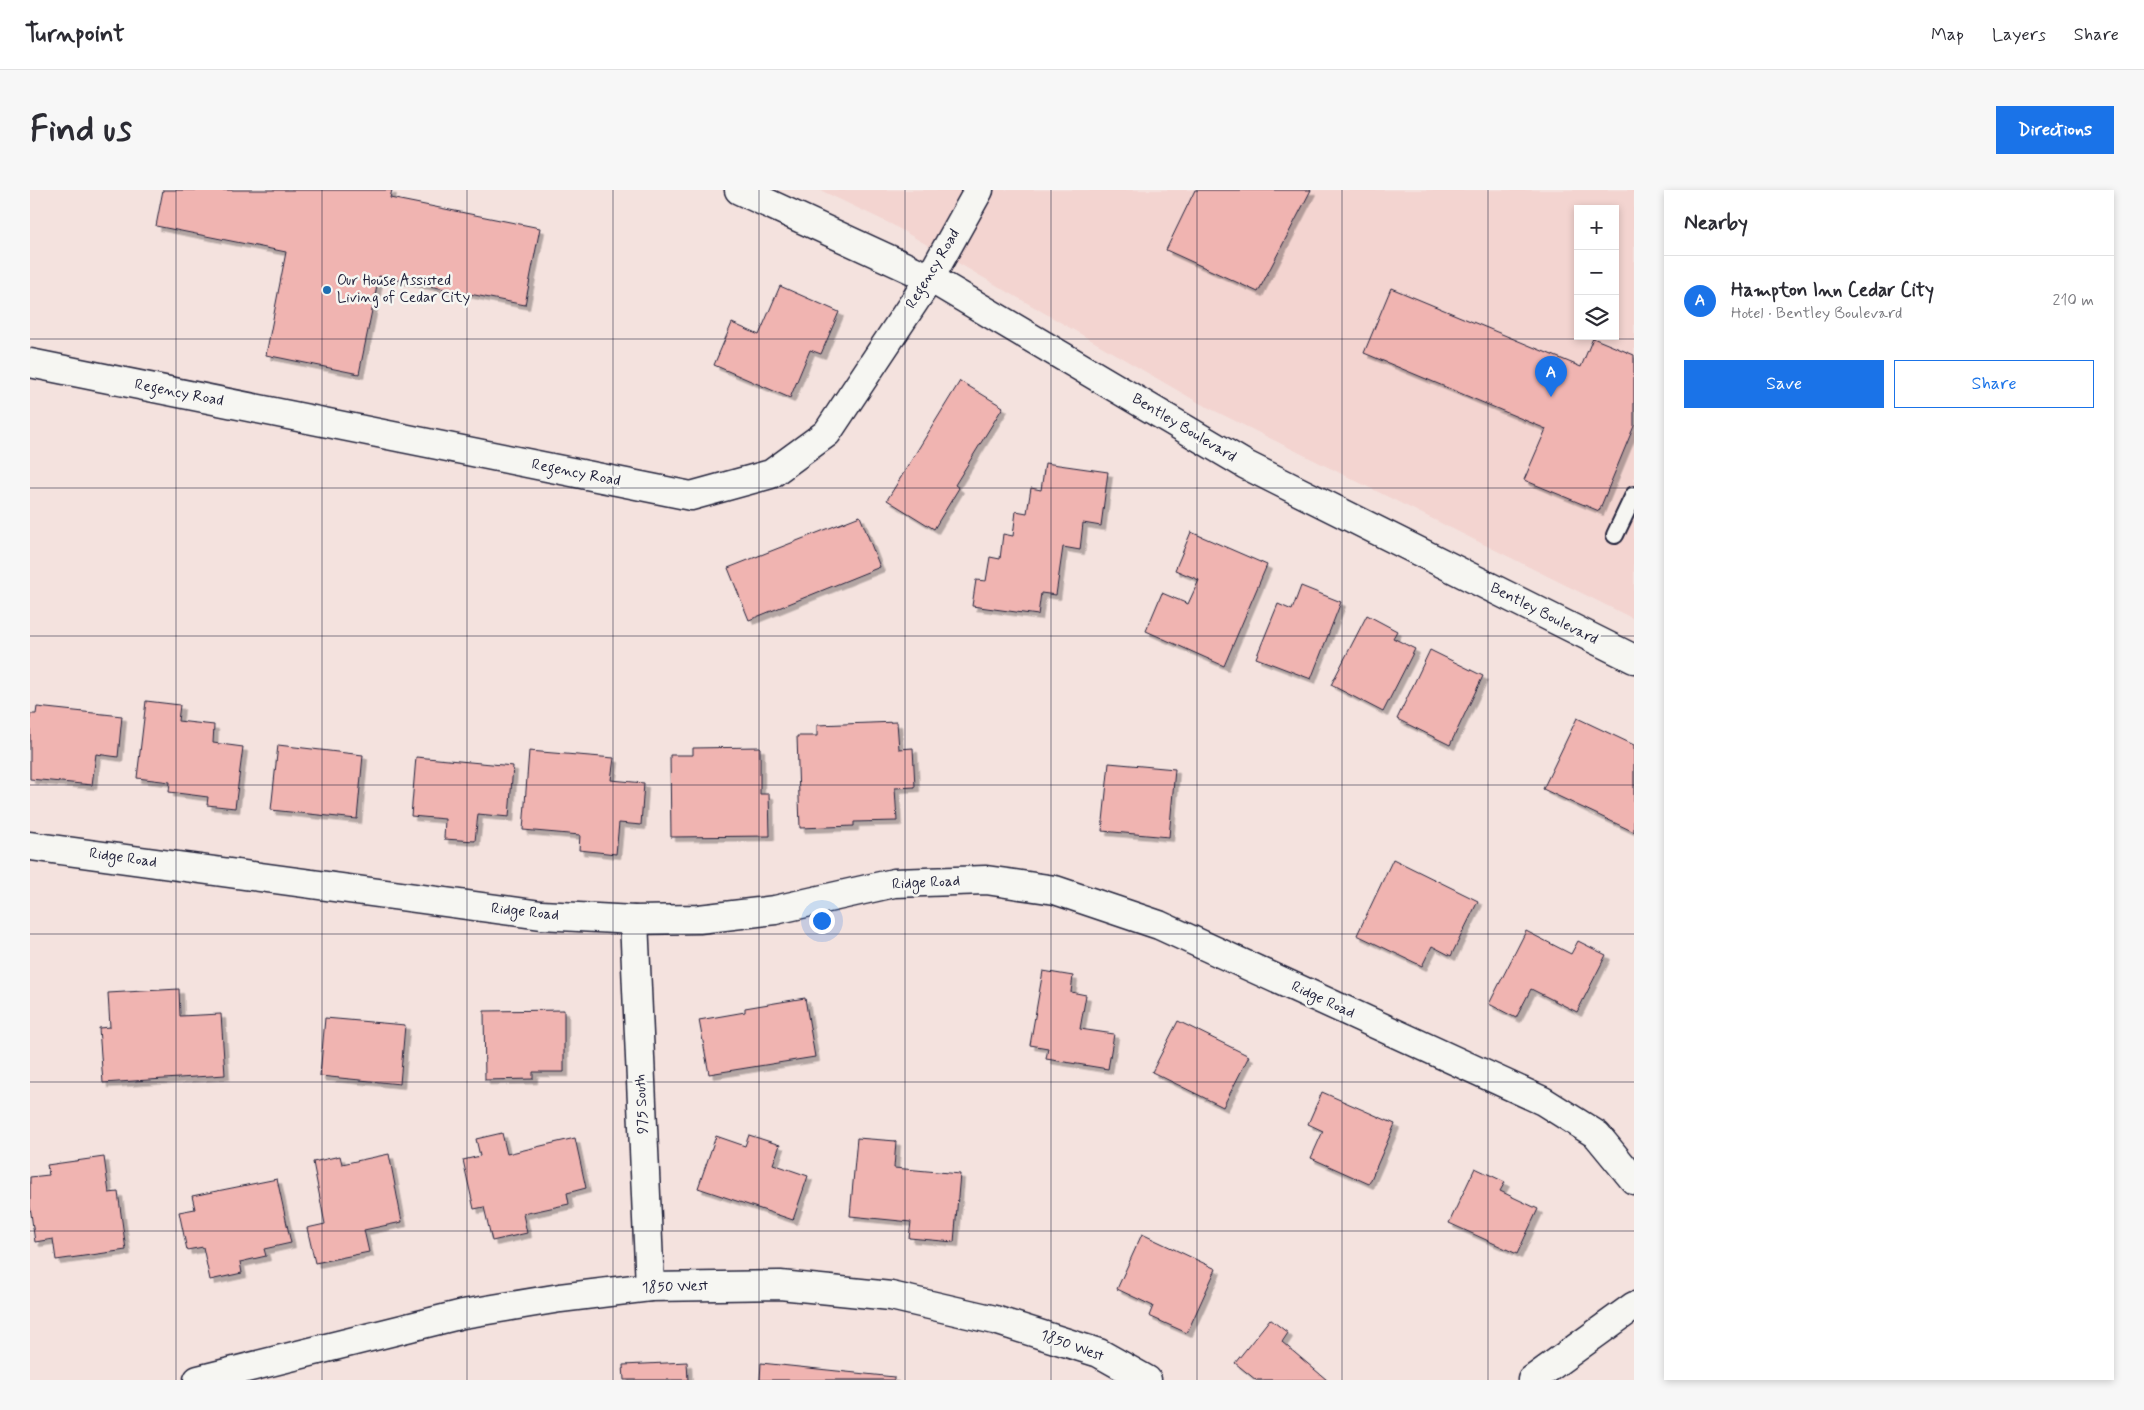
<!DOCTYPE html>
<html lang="en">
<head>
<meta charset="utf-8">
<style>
  body { margin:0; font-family:Mynerve,sans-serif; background:#f7f7f7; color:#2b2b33 }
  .controls { position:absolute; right:15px; top:15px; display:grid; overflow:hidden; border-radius:0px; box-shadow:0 2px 8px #0003 }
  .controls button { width:45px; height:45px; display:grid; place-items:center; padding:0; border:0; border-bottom:1px solid #e1e1e2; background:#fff; color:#2b2b33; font:25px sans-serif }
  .you { position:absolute; left:791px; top:730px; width:18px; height:18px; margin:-12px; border:4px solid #fff; border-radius:50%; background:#1a73e8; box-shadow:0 0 0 8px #1a73e833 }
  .badge { display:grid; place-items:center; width:32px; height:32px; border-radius:50%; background:#1a73e8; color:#fff; font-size:16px; font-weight:700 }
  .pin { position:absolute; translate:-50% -41px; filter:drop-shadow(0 1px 2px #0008) }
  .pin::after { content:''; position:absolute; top:26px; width:18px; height:15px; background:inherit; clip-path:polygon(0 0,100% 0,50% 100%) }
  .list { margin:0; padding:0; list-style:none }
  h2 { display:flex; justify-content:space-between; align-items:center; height:65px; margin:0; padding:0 20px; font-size:21px }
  h2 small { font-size:16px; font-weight:400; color:#7c7c81 }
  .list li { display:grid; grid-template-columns:32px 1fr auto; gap:15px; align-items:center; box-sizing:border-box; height:90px; padding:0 20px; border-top:1px solid #e1e1e2 }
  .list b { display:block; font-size:19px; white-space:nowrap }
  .list p { margin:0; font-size:16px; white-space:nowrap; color:#7c7c81 }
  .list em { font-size:16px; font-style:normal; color:#7c7c81 }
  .actions { display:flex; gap:10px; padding:15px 20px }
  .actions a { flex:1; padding:11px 0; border:1px solid #1a73e8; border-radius:0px; text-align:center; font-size:18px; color:#1a73e8 }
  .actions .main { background:#1a73e8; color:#fff }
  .icon { flex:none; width:28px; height:28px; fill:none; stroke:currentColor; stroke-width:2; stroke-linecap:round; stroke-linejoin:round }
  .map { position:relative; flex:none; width:1604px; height:1190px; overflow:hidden; border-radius:0px }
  header { display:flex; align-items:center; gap:30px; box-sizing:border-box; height:70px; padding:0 25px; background:#fff; border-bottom:1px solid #e1e1e2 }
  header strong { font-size:24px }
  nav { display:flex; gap:28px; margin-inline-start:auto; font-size:18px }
  .intro { display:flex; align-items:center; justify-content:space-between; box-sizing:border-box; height:120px; padding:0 30px }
  h1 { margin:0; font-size:35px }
  .button { padding:12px 22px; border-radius:0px; background:#1a73e8; color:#fff; font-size:18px; font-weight:700 }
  main { display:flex; gap:30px; padding:0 30px }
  aside { flex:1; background:#fff; border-radius:0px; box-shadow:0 2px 8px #0003 }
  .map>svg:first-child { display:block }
</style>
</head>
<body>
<header>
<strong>Turnpoint</strong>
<nav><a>Map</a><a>Layers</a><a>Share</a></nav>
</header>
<div class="intro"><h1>Find us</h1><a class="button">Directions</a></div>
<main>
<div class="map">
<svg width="1604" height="1190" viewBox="0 0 1604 1190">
  <defs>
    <filter id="shadow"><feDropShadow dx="4.5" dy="4.5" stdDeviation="0" flood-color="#0004"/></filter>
  </defs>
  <rect width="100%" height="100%" fill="#f4e2de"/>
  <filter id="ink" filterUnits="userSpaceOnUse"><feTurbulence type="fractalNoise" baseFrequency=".02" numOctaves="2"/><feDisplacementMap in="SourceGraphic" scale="10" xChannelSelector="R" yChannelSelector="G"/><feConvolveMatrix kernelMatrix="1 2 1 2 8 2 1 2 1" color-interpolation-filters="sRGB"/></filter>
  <g filter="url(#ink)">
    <!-- built -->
    <path fill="#f3d4d0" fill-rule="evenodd" d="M790,0H1604V429L1171,214L861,34ZM1548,19H1585V146H1548Z"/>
    <!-- building -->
    <g fill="#f0b4b1" stroke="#22223b" filter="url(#shadow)">
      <path d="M133,0H362L360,8L510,38L495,115L349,86L329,184L236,165L256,62L126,36Z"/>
      <path d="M1165,0H1281L1228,102L1136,60Z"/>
      <path d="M750,96L809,122L791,164L780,160L760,208L684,175L702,133L729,145Z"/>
      <path d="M1361,98L1551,177L1563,148L1604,165V236L1569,321L1494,290L1516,239L1334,163Z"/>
      <path d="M930,191L973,217L925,295L929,298L904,339L857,310Z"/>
      <path d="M1015,273L1078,282L1071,336L1053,333L1050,360L1033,357L1026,405L1011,403L1008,425L942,416L946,390L956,391L960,367L970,369L973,344L983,346L986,321L997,323L1001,298L1011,300Z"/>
      <path d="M830,326L850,377L719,430L698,378Z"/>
      <path d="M1161,342L1237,375L1194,476L1116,441L1132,403L1158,414L1169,390L1145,380Z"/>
      <path d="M1271,396L1311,412L1281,489L1226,468L1248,414L1262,420Z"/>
      <path d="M1337,425L1367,441L1363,448L1385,459L1353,522L1301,495Z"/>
      <path d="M1400,460L1453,486L1420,555L1367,529Z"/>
      <path d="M116,511L150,515L148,531L184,535L183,553L213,557L205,618L177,615L178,607L139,602L140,592L107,588Z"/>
      <path d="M7,517L92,526L88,567L66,564L62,595L0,589V524H6Z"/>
      <path d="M1547,528L1604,555V642L1513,599Z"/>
      <path d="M867,532L869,559L883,558L885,597L865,598L867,631L824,632V636L770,638L767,546H787V535Z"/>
      <path d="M248,555L333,565L327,629L241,620Z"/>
      <path d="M730,557V604H739L740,646L641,647L640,565H663V558Z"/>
      <path d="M499,561L584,568L581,590L614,593L611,635L589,633L586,664L549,660L550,645L493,640Z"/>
      <path d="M386,567L483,576L479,627L448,624L445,651L414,649L415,629L381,626Z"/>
      <path d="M1079,573L1145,579L1139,647L1072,641Z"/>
      <path d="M1363,669L1448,711L1421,766L1402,756L1392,776L1327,745Z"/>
      <path d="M1496,741L1541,764L1548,751L1576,765L1547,822L1501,799L1486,828L1459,814Z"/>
      <path d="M1013,781L1043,786L1041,802L1056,805L1050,839L1084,844L1078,879L1016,869L1018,858L1000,855Z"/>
      <path d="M149,799L150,826L191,824L195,885L73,893L69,838L80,837L78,803Z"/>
      <path d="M775,808L785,867L679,884L669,830L715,822V818Z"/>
      <path d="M534,820V882H503V889L455,890L454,821Z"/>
      <path d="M295,828L375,835L370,894L290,886Z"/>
      <path d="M1148,831L1219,866L1193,917L1122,882Z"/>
      <path d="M1292,902L1365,934L1339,994L1281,968L1293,941L1278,934Z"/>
      <path d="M472,943L477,964L545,948L556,998L537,1003L539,1014L493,1024L497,1043L462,1051L454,1017L444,1019L433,970L450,966L446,949Z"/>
      <path d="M719,945L750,955L743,974L778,986L763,1030L668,998L686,946L715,956Z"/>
      <path d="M827,948L866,951L864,978L930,984L924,1052L879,1048L881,1032L820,1026Z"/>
      <path d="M359,964L372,1032L334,1040L339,1062L285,1073L277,1038L295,1034L283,972L310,966L312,974Z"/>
      <path d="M74,967L79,1003L88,1002L96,1060L26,1070L23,1049L5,1052L0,1016V987L19,985L17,975Z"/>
      <path d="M1445,978L1475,992L1470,1001L1508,1019L1487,1064L1419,1033Z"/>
      <path d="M247,989L261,1053L234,1059L236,1066L210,1072L212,1083L180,1090L173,1057L157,1060L149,1022L165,1019L162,1006Z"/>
      <path d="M1112,1044L1186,1079L1157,1143L1119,1126L1123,1116L1087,1099Z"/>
      <path d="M1240,1129L1258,1143L1252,1152L1297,1190H1226L1205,1173Z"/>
      <path d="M657,1172L658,1190H594L593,1175Z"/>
      <path d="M731,1173L864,1187V1190H730Z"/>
    </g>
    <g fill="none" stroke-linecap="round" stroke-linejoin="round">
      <defs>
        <path id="service" d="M1585,345L1604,305"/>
        <g id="minor">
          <path d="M709,0L900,88L1216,275L1604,469"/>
          <path d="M0,173L661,306L741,284L797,243L900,88L949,0"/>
          <path d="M604,730L620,1097"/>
          <path d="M168,1190L433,1124L530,1108L620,1097L750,1095L861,1106L965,1130L1069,1163L1117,1190"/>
        </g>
        <path id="tertiary" d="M0,656L511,725L604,730L669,729L745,720L864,693L956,690L1025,700L1129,735L1513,911L1567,945L1604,990"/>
        <path id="secondary" d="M1502,1190L1604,1116"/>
      </defs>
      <!-- service casing -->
      <use href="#service" stroke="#22223b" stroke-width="20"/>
      <!-- minor casing -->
      <use href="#minor" stroke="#22223b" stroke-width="31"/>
      <!-- tertiary casing -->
      <use href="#tertiary" stroke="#22223b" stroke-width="31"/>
      <!-- secondary casing -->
      <use href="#secondary" stroke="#22223b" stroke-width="31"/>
      <!-- service -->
      <use href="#service" stroke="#f6f6f2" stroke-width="16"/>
      <!-- minor -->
      <use href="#minor" stroke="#f6f6f2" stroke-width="28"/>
      <!-- tertiary -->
      <use href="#tertiary" stroke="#f6f6f2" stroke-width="28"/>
      <!-- secondary -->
      <use href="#secondary" stroke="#f6f6f2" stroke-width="28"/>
    </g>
  </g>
  <!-- grid -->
  <path fill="none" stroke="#22223b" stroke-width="1" stroke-opacity="0.55" d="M146,0V1190M292,0V1190M437,0V1190M583,0V1190M729,0V1190M875,0V1190M1021,0V1190M1167,0V1190M1312,0V1190M1458,0V1190M0,149H1604M0,298H1604M0,446H1604M0,595H1604M0,744H1604M0,892H1604M0,1041H1604"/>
  <!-- markers -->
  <circle fill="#1f6fb2" stroke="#f6f6f2" stroke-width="2" cx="297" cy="100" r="5"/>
  <g text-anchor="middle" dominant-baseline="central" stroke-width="5" stroke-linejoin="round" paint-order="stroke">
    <!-- street labels -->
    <g font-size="15" fill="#22223b" stroke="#f6f6f2">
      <text transform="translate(903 79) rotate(-59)">Regency Road</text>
      <text transform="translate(149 203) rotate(11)">Regency Road</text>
      <text transform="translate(1154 238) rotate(31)">Bentley Boulevard</text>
      <text transform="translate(546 283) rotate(11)">Regency Road</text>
      <text transform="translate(1514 424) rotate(27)">Bentley Boulevard</text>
      <text transform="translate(93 668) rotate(8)">Ridge Road</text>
      <text transform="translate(896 693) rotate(-3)">Ridge Road</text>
      <text transform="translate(495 722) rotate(6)">Ridge Road</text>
      <text transform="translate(1293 810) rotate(25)">Ridge Road</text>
      <text transform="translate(612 914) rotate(-93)">975 South</text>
      <text transform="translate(645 1097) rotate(-2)">1850 West</text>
      <text transform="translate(1042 1156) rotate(20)">1850 West</text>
    </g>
    <!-- poi labels -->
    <g font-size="15" fill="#22223b" stroke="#f6f6f2" text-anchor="start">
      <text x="307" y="91">Our House Assisted<tspan x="307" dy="17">Living of Cedar City</tspan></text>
    </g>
  </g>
</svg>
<div class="controls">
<button>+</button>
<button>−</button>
<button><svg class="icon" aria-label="layers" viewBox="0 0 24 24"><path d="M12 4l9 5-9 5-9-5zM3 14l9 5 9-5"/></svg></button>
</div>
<div class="you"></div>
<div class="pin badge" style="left:1521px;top:207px">A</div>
</div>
<aside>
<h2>Nearby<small></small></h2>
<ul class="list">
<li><span class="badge">A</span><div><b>Hampton Inn Cedar City</b><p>Hotel · Bentley Boulevard</p></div><em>210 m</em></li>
</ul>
<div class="actions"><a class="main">Save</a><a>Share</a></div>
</aside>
</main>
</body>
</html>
